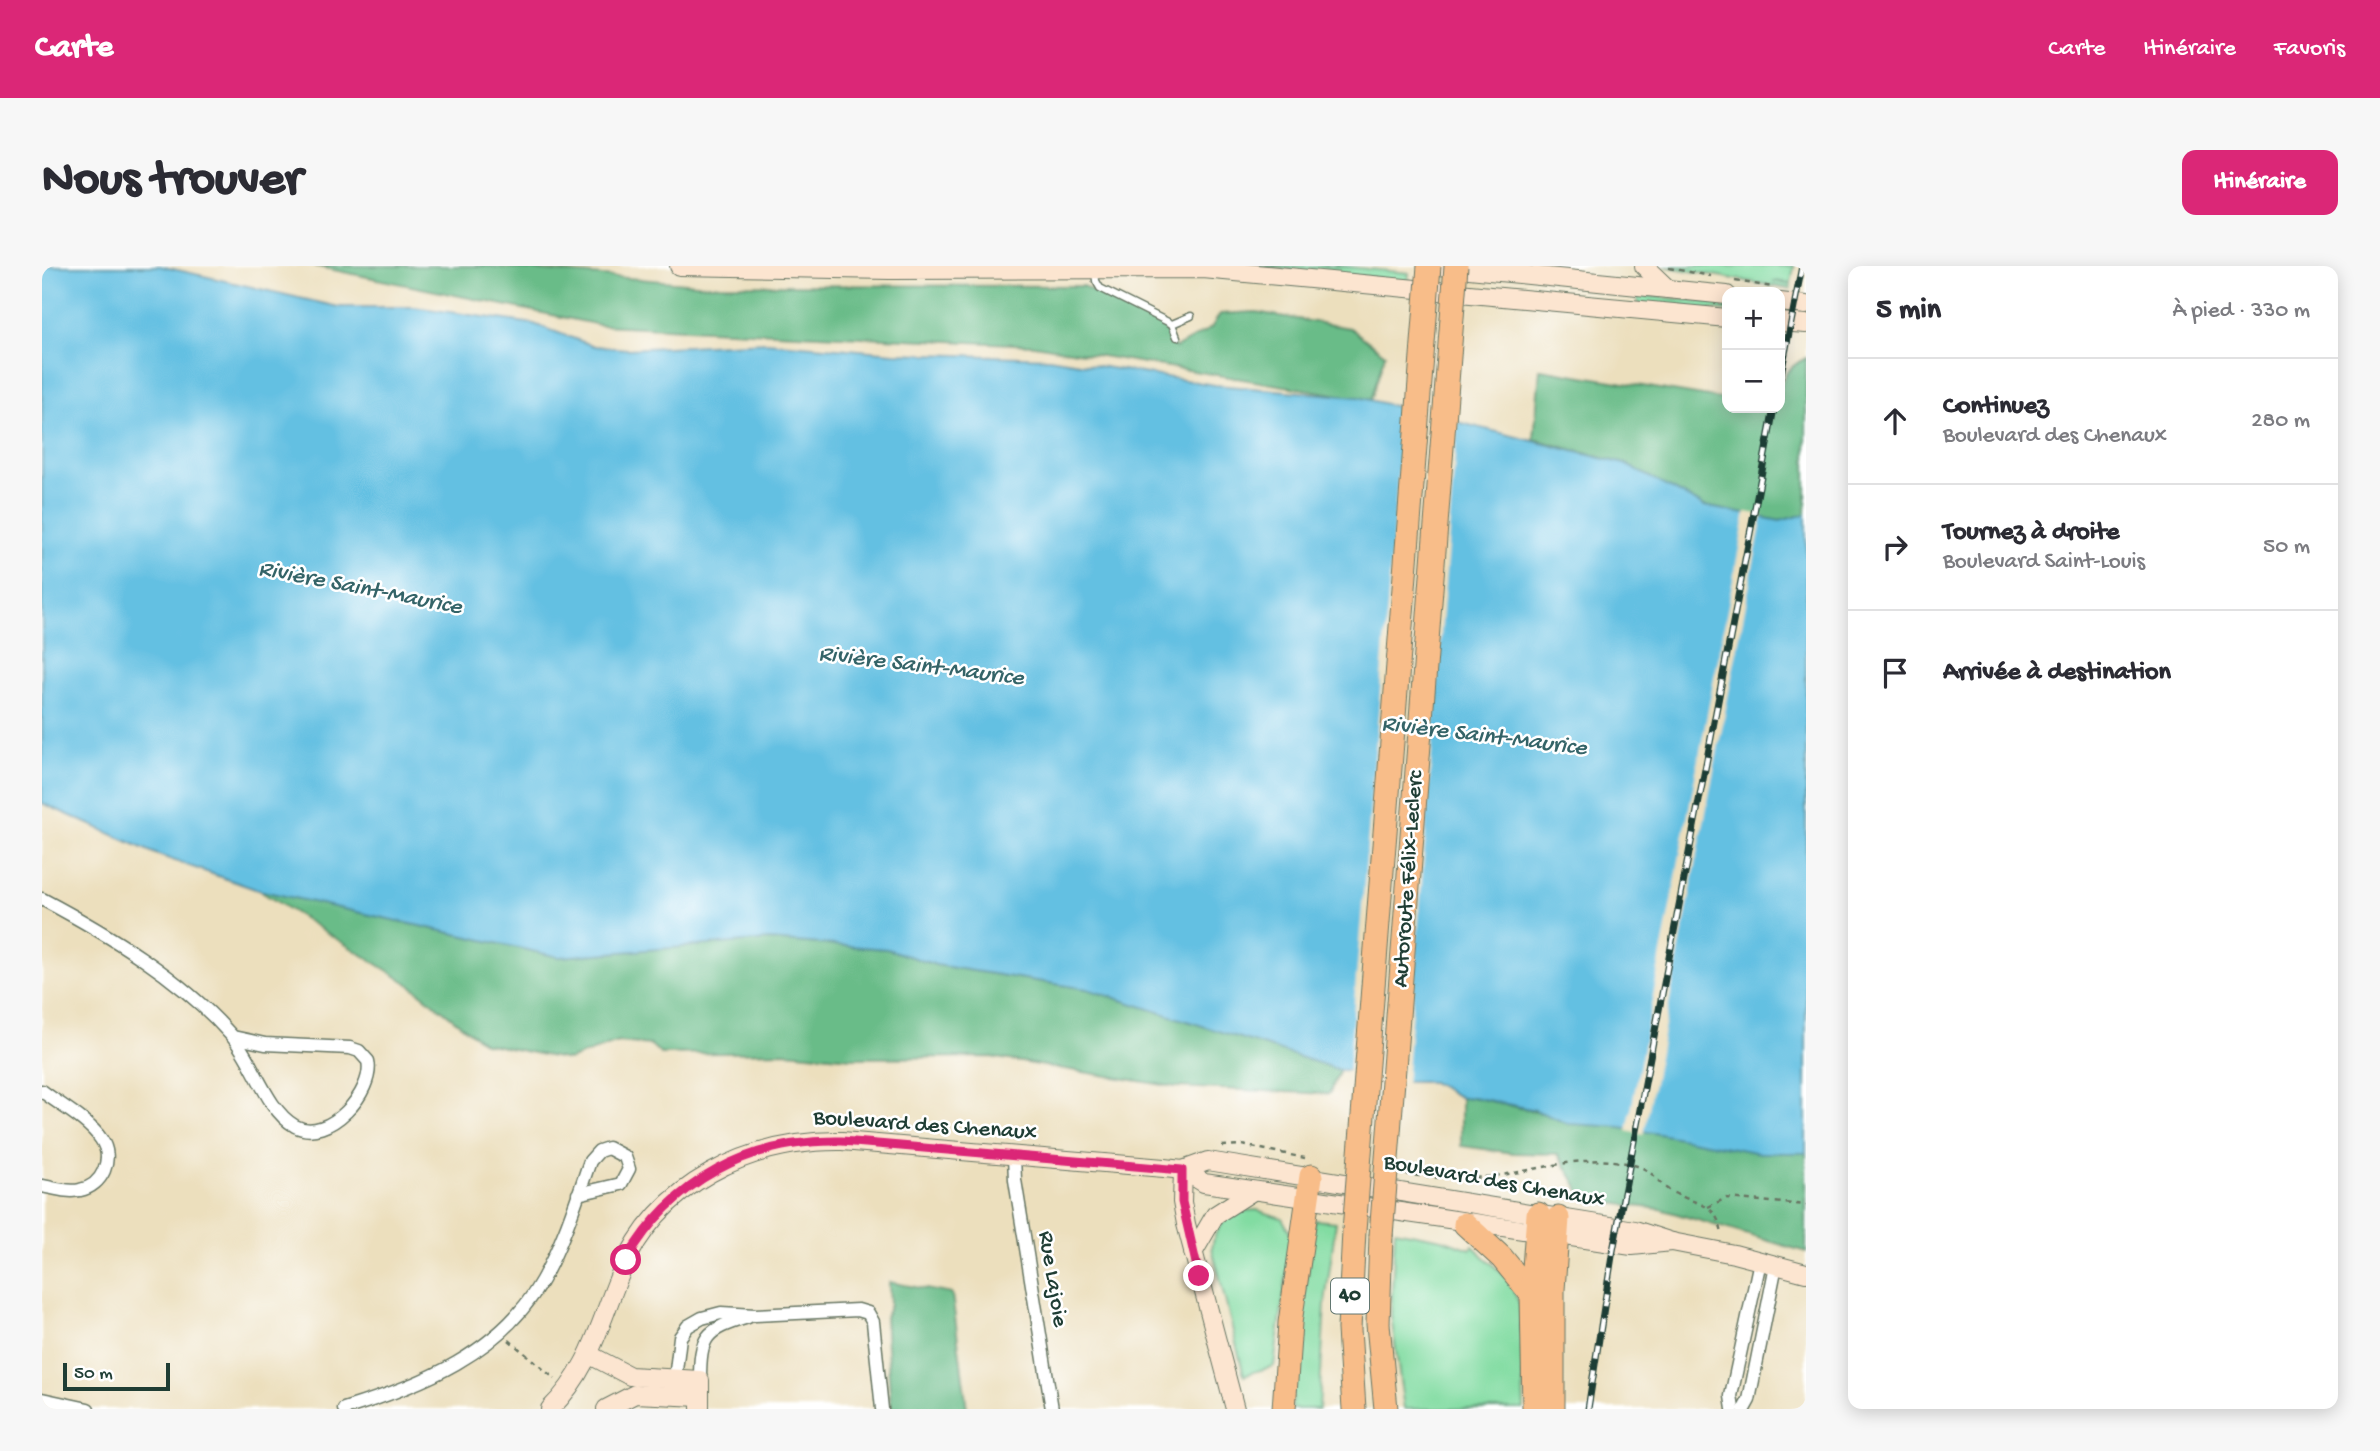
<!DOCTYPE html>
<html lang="fr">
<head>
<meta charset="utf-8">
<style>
  body { margin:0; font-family:"Gochi Hand",sans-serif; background:#f7f7f7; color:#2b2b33 }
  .controls { position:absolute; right:21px; top:21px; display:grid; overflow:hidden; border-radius:14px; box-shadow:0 4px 18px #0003 }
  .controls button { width:63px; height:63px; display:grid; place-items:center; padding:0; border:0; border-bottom:2px solid #e1e1e2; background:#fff; color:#2b2b33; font:35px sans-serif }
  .scale { position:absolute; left:21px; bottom:18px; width:107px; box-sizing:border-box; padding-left:7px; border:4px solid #1f3d34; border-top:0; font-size:19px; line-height:24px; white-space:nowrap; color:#1f3d34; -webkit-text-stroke:5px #fff; paint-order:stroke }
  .stop { position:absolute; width:21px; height:21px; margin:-16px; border:5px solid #db2777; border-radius:50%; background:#fff }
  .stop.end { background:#db2777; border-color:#fff; box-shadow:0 2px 7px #0008 }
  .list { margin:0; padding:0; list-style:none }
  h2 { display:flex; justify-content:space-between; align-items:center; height:91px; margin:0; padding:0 28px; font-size:30px }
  h2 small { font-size:23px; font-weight:400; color:#7c7c81 }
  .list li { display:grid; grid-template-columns:46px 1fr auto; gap:21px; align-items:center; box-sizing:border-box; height:126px; padding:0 28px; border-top:2px solid #e1e1e2 }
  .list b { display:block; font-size:26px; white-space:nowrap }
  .list p { margin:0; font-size:23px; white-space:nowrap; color:#7c7c81 }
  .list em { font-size:23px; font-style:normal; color:#7c7c81 }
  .icon { flex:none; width:38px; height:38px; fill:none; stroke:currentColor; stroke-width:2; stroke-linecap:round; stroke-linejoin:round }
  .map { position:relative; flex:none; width:1764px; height:1143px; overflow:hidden; border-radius:14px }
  header { display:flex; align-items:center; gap:42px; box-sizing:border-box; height:98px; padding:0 35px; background:#db2777; color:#fff }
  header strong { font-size:33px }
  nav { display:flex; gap:38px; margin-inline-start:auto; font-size:24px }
  .intro { display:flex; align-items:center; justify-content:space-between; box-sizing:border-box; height:168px; padding:0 42px }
  h1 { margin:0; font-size:49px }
  .button { padding:18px 32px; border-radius:14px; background:#db2777; color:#fff; font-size:24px; font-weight:700 }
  main { display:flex; gap:42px; padding:0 42px }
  aside { flex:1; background:#fff; border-radius:14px; box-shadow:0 4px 18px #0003 }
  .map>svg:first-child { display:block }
</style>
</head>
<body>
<header>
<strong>Carte</strong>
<nav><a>Carte</a><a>Itinéraire</a><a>Favoris</a></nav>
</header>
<div class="intro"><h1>Nous trouver</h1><a class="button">Itinéraire</a></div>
<main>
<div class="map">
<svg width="1764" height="1143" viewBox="0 0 1764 1143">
  <rect width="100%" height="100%" fill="#fff"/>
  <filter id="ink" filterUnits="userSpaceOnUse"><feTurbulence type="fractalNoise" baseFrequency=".0143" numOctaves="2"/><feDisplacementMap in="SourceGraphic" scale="14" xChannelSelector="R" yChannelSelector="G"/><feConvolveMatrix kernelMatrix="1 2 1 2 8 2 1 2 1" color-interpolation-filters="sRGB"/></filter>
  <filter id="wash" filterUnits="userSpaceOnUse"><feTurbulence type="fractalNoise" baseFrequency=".00686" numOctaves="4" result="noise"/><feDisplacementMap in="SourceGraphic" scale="28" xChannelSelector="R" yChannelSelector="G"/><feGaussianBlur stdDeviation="1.57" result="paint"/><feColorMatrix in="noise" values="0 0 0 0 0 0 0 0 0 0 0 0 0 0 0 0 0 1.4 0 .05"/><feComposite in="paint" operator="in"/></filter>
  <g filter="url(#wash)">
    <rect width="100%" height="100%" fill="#ecdfbd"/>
    <!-- green -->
    <g fill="#82dca2" stroke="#508c6b" stroke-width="2">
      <path d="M1212,0H1297L1367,7L1366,16Z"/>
      <path d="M1621,0H1752L1749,17L1731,15L1749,19L1748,23Z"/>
      <path d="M1596,29L1685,38V45L1596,38Z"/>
      <path d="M1215,944L1240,952L1250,970L1232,1100L1202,1109L1170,982C1173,956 1190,944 1215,944Z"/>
      <path d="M1273,954L1294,956L1283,1037L1277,1143H1250L1252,1103Z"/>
      <path d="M1353,964L1400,973L1429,983L1431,980L1466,1013L1478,1039L1482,1143H1362L1349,1049Z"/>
    </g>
    <!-- forest -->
    <g fill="#69bc88" stroke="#447c5e" stroke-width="2">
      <path d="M272,0H443L667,19L1041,20L1121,60L1133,82L1169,62L1178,48L1214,46L1308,62L1343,88L1329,134L992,79L558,59Z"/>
      <path d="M1764,92V248L1738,255L1662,240L1583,198L1492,173L1498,103L1685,134V142H1738C1738,117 1739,104 1764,92Z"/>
      <path d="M216,624L517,691L727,674L845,683L894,699L1045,723L1298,804L1287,828L1134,821L948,791L810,792L744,786L619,788L609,779L576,776L526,794L442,777L367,718Z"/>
      <path d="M1431,831L1513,850L1764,884V986L1618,943L1544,934L1516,888L1471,887L1419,880V832Z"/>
      <path d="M847,1016L910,1028L925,1143H849L843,1051L848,1039Z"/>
    </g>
    <!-- water -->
    <path fill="#64c0e2" stroke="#427e8b" stroke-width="2" d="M0,0H118L297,41H372L492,58L552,80L585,83L725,76L852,87L1007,92L1173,119L1316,131L1583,198L1662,240L1738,255L1764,248V887H1718L1579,861L1526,858L1493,844L1431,831L1419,832L1390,816H1363L1321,805L1298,804L1045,723L894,699L845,683L727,674L517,691L216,624L116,589L0,537Z"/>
    <!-- pier -->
    <g fill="#ecdfbd">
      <path d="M1362,138L1416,151L1364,820L1336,812L1306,808Z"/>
      <path d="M1704,246L1721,249L1602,869L1585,865Z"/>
    </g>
  </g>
  <g filter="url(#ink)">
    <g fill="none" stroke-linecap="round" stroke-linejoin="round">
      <defs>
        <g id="lane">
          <path d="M1053,4L1054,15L1058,22L1130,58L1149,50"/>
          <path d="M1130,58L1135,71"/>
        </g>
        <g id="street">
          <path d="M0,633C66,668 139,712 189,769C211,793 224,844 253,860C286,878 333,825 326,795L317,785L308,782L223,778L191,771"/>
          <path d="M0,825C18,839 46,854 59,873C73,893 60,920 38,924C26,927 12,922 0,920"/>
          <path d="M972,890L973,914L1010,1143"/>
          <path d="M633,1113L638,1071L646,1060L660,1052L679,1047L713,1049L816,1044L826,1047L831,1056L840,1143"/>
          <path d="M658,1114C658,1070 663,1064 706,1051"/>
          <path d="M0,1133L46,1143"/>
          <path d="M302,1143C377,1120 460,1087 500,1014C521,977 534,935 548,895L557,885L566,882L583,891L587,903L579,918L536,928"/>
          <path d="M1691,1143L1689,1130L1718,995"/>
          <path d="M1702,1143L1707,1134L1734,999"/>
        </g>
        <g id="secondary">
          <path d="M637,0L848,4L1161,3L1685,52"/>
          <path d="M1397,0L1685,29"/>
          <path d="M1602,0L1626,23"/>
          <path d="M1738,36L1764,39"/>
          <path d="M1738,56L1764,58"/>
          <path d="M1141,904L1166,895L1593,964L1630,976L1692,988L1764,1007"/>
          <path d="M1141,904L1140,936L1144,958L1193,1143"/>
          <path d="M1151,987L1173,949L1211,925"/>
          <path d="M548,1089L588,1110L658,1114V1143"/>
          <path d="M508,1143C548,1104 558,1056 579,1006C616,917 708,874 800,875L1122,902L1141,904L1162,917L1590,980L1630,976"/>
          <path d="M564,1143L593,1128L658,1131"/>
        </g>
        <g id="highway">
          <path d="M1423,958L1460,992L1490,1029"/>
          <path d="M1339,970L1336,1058L1344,1143"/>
          <path d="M1242,1143L1248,1057L1269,910"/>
          <path d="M1312,1143L1307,1063L1312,965"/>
          <path d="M1492,1143L1490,1029L1496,948"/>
          <path d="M1511,1143V1024L1516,952"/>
        </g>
      </defs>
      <!-- lane casing -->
      <use href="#lane" stroke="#677664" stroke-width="9"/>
      <!-- street casing -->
      <use href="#street" stroke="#677664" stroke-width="15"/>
      <!-- secondary casing -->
      <use href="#secondary" stroke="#677664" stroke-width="20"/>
      <!-- highway casing -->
      <use href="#highway" stroke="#677664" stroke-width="25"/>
      <!-- path -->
      <g stroke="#677664" stroke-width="2.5" stroke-dasharray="5 5" stroke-linecap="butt">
        <path d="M1627,2L1669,10"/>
        <path d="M1693,15L1731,21"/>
        <path d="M1180,880L1200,879L1263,892"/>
        <path d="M1363,908C1395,913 1428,914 1460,909C1505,902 1553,885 1598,901C1613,906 1618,921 1632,927C1658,940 1674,936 1680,968"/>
        <path d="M1666,941L1684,932L1764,939"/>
        <path d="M467,1074L513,1113"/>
      </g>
      <!-- lane -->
      <use href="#lane" stroke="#fff" stroke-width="6"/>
      <!-- street -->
      <use href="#street" stroke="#fff" stroke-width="12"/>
      <!-- secondary -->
      <use href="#secondary" stroke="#fce5d0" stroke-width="18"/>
      <!-- highway -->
      <use href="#highway" stroke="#f8bd89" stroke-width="23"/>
      <defs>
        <g id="rail">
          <path d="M1738,113L1760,0"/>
          <path d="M1546,1143L1570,990L1732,142"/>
        </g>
      </defs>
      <!-- rail casing -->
      <use href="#rail" stroke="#1f3d34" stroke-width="7"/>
      <!-- rail -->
      <use href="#rail" stroke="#fff" stroke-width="4.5" stroke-dasharray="13" stroke-linecap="butt"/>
      <defs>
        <g id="highway-bridge">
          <path d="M1312,965L1387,0"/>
          <path d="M1339,970L1414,0"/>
        </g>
      </defs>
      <!-- highway-bridge casing -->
      <use href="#highway-bridge" stroke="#677664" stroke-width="25" stroke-linecap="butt"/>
      <!-- highway-bridge -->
      <use href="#highway-bridge" stroke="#f8bd89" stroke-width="23"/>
    </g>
  </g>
  <g fill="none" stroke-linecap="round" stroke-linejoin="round" filter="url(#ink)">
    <!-- route -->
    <path stroke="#db2777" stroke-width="9" d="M584,994C630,914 709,873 800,875L1140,904V936L1157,1010"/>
  </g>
  <g text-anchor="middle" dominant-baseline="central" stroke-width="5" stroke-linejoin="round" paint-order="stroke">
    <!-- shield labels -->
    <rect fill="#fff" stroke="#627771" stroke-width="2" x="1289" y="1012.5" width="38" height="35" rx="5"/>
    <g font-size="21" font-weight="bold" fill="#1f3d34">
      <text x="1308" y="1030">40</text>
    </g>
    <!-- street labels -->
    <g font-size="23" fill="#1f3d34" stroke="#fff">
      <text transform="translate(1367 613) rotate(-86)">Autoroute Félix-Leclerc</text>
      <text transform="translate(883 860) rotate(4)">Boulevard des Chenaux</text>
      <text transform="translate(1452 916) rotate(10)">Boulevard des Chenaux</text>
      <text transform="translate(1010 1013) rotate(81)">Rue Lajoie</text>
    </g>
    <!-- water labels -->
    <g font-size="24" font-style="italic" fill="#346468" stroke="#fff">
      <text transform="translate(318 323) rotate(11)">Rivière Saint-Maurice</text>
      <text transform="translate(879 401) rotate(7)">Rivière Saint-Maurice</text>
      <text transform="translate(1442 471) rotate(7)">Rivière Saint-Maurice</text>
    </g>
  </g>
</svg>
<div class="controls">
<button>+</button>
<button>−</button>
</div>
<div class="scale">50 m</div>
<div class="stop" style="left:584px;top:994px"></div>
<div class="stop end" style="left:1157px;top:1010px"></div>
</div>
<aside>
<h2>5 min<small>À pied · 330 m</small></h2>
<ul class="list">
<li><svg class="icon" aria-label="ahead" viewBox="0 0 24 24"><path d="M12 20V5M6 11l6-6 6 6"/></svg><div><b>Continuez</b><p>Boulevard des Chenaux</p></div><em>280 m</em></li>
<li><svg class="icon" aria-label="right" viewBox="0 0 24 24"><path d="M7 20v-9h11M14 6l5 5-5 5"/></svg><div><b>Tournez à droite</b><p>Boulevard Saint-Louis</p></div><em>50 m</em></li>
<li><svg class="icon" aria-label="arrive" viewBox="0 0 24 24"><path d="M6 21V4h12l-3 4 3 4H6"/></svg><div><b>Arrivée à destination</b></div></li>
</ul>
</aside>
</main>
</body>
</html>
